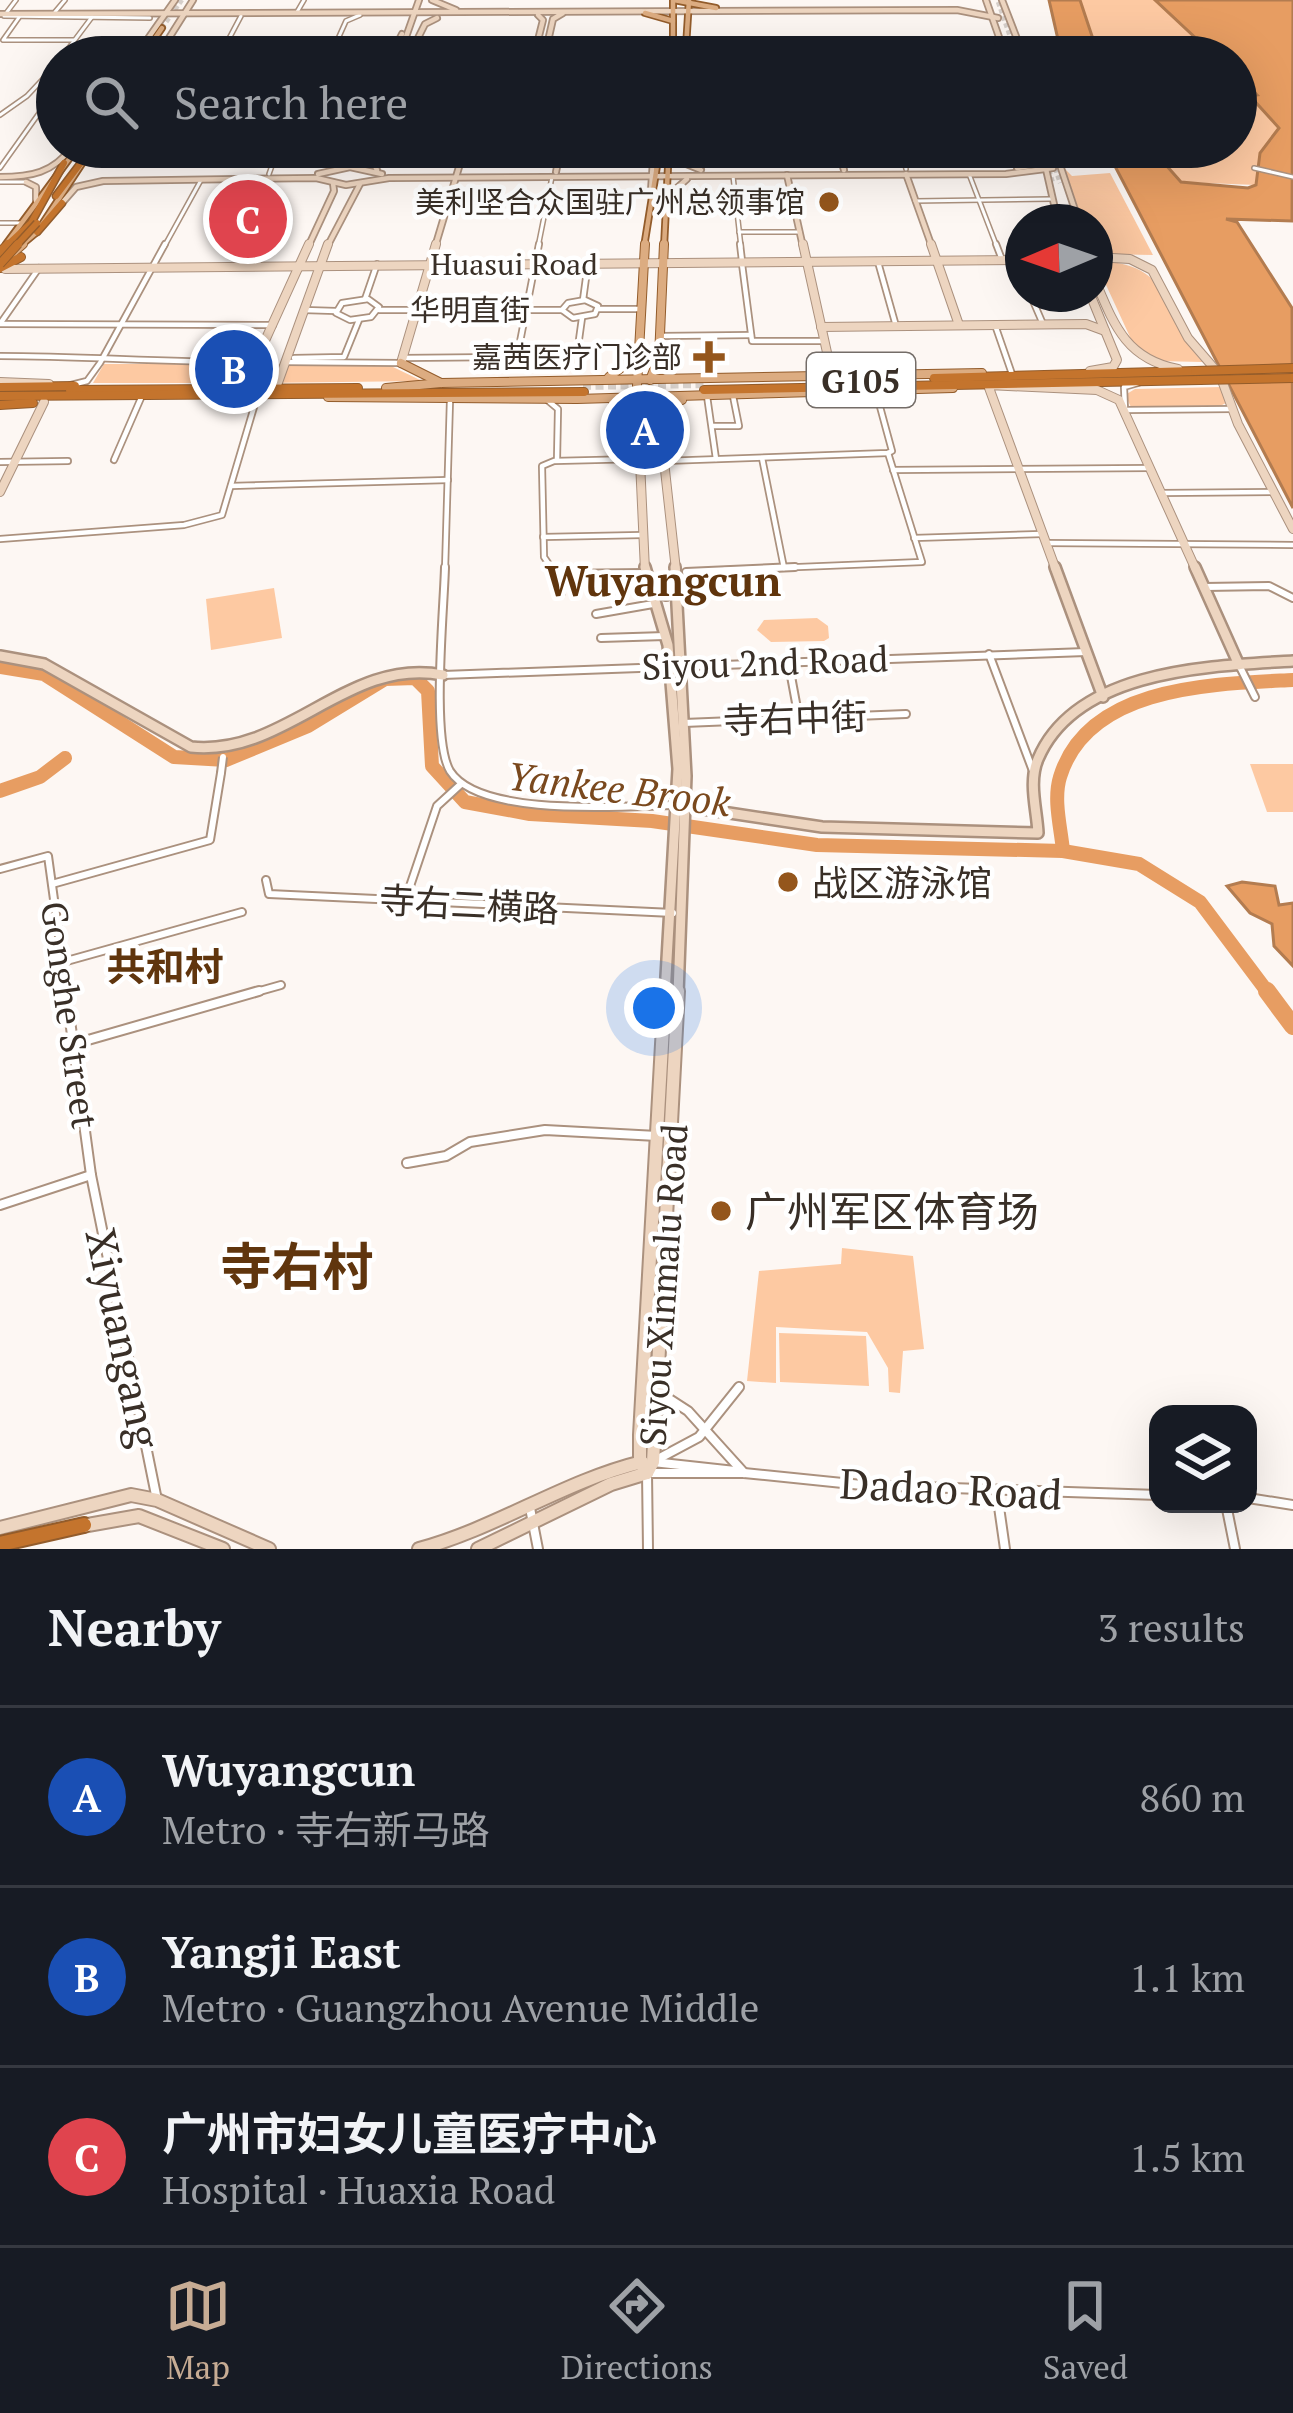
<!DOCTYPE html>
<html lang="en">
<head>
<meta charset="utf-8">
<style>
  body { margin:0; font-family:"PT Serif","Noto Sans SC",serif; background:#242831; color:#f1f3f6 }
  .controls { position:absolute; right:36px; bottom:36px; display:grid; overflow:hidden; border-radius:24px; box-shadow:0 12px 48px #0002 }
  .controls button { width:108px; height:108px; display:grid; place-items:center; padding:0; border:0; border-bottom:3px solid #363941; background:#171b24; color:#f1f3f6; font:60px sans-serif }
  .compass { position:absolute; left:1005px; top:204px; width:108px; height:108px; border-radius:50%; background:#171b24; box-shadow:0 12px 48px #0002; rotate:268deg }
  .you { position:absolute; left:654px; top:1008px; width:42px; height:42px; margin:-30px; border:9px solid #fff; border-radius:50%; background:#1a73e8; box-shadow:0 0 0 18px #1a73e833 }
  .badge { display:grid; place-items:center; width:78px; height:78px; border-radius:50%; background:#c7ac94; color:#fff; font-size:39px; font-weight:700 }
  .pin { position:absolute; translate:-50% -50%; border:6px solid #fff; box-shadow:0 3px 12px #0006 }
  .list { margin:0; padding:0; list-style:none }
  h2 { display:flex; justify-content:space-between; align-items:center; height:156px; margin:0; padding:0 48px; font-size:51px }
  h2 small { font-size:39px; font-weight:400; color:#9ea1a6 }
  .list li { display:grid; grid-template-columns:78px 1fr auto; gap:36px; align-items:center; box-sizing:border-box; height:180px; padding:0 48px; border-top:3px solid #363941 }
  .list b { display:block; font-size:45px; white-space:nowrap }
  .list p { margin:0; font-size:39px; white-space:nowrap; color:#9ea1a6 }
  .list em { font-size:39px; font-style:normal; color:#9ea1a6 }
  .icon { flex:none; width:66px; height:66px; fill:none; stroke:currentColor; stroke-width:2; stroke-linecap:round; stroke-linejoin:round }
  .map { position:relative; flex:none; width:1293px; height:1549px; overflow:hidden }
  .search { position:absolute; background:#171b24; box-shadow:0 12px 48px #0002; left:36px; right:36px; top:36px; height:132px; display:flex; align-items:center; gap:30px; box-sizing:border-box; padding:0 42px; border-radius:66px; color:#9ea1a6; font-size:45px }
  .sheet { height:696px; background:#171b24 }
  nav { display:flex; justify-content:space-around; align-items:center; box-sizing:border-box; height:168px; border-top:3px solid #363941; background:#171b24; font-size:33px; color:#9ea1a6 }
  nav a { display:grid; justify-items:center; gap:6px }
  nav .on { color:#c7ac94 }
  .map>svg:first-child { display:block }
</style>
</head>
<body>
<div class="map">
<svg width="1293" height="1549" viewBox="0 0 1293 1549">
  <rect width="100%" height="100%" fill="#fdf7f3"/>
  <!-- green -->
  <g fill="#fdc9a2">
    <path d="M1080,0H1155L1216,57H1095L1089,47L1095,44Z"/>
    <path d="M1236,73L1259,96L1279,129L1260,153L1256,185L1181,182L1150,147H1236Z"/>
    <path d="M1064,168L1072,176L1110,173L1153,255L1099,254L1095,222H1083Z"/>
    <path d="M1095,261C1179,263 1154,311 1203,362L1155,361L1136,350Z"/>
    <path d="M104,364H254L250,383H93Z"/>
    <path d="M270,364L391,366L422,381L262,383Z"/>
    <path d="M1221,387L1226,403L1216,408L1140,410L1131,407L1125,395L1135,389Z"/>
    <path d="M274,588L282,638L211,650L206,599Z"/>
    <path d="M817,618L828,626L829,638L824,641L771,642L757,630L764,620Z"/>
    <path d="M1250,764H1293V812H1267Z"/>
    <path d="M842,1248L913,1256L924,1349L903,1351L900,1393L889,1392L888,1368L867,1332L776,1327V1383L747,1381L759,1271L841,1264Z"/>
    <path d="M779,1333L866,1336L869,1386L780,1382Z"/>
  </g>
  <!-- water -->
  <g fill="#e79d62" stroke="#b37c50" stroke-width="3">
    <path d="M1049,0H1080L1095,45L1089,47L1095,57H1062Z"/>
    <path d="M1155,0H1293L1292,221L1226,219L1237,222L1292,308L1293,508L1105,147H1150L1181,182L1248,188L1256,185L1260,153L1279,128L1250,96L1257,95L1236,73V57H1216Z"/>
    <path d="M1242,882L1275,886L1279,905L1293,903V966L1274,946L1272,924L1250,913L1227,886Z"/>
  </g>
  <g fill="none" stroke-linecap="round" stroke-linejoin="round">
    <!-- river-far1 -->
    <g stroke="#e79d62" stroke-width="14">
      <path d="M0,667L44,674L174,757L226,760L308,726L385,679L415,678L428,691L432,766L465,802L530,814L652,821L817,845L1063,851L1139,864L1200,902L1269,994"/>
      <path d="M0,791L40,777L65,758"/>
      <path d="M1063,851C1061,828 1053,800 1060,777C1088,685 1214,684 1293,680"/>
    </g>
    <!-- river -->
    <path stroke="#e79d62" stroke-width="18" d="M1267,991L1293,1026"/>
    <!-- secondary-tunnel -->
    <g stroke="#d6cfca" stroke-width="4.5" stroke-dasharray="4.5 3" stroke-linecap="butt">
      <path d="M998,2L1017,57"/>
      <path d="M1048,147L1060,183"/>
      <path d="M1047,163L1053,183"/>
    </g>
    <!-- primary-tunnel -->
    <path stroke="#d6cfca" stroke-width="4.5" stroke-dasharray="4.5 3" stroke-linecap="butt" d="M162,28L182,0"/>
    <!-- highway-tunnel -->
    <path stroke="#d6cfca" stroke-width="8" stroke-dasharray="8 4.5" stroke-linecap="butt" d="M583,386L704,384"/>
    <defs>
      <g id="street-far3">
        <path d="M7,12L16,0"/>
        <path d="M55,12L65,0"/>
        <path d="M297,12L304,0"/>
        <path d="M4,16L150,18"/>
        <path d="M20,16L3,40H74"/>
        <path d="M241,16L223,50H333L346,21L360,15"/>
        <path d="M62,57L92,17"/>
        <path d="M0,115L27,96L57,64"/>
        <path d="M902,147L906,169"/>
        <path d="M0,168L52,95"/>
        <path d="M1254,168L1293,177"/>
        <path d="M269,174L278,149"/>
        <path d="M969,174L997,247"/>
        <path d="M733,176L741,247"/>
        <path d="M0,182H26"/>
        <path d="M915,201L1051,199"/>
        <path d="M736,207H794"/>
        <path d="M0,223H21"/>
        <path d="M739,232H800"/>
        <path d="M164,247L201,180"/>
        <path d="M538,247L552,177"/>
      </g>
      <g id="street-far2">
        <path d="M740,244L742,261"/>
        <path d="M996,244L1001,257"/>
        <path d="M1014,260L1023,279"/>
        <path d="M878,262L896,326"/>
        <path d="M742,264L752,341H824"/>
        <path d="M1030,294L1043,324"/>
        <path d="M365,299L377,264"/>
        <path d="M368,299L379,307L371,317L350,320L336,313L342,303Z"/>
        <path d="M583,300L588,263"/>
        <path d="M585,300L598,306L595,314L573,318L562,310L568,303Z"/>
        <path d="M598,309H640"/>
        <path d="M304,310L336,311"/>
        <path d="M379,310H562"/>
        <path d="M2,321L39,268"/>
        <path d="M0,324L273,325"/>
        <path d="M995,325L1012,374"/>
        <path d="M661,336L751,335"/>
        <path d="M577,354L582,318"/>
        <path d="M0,356C86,356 170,363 256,362"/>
        <path d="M294,358L344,357L359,320"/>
        <path d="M402,358L504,357L519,347L539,244"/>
        <path d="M285,362L401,363"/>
        <path d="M1138,383L1124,387L1125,410L1232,409"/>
        <path d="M71,385L87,381L100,363L165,244"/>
        <path d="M707,396L716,459"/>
        <path d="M546,399L558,409L557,460"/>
        <path d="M712,426H739L733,396"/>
        <path d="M762,458L784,568"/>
        <path d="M114,460L141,398"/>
        <path d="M664,461L888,453L892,451L876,392"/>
        <path d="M0,462L68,461"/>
        <path d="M893,470L1149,468"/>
        <path d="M231,486L448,480"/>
        <path d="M1161,493L1274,492"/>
        <path d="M543,537L642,535"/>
        <path d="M914,538L1042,534"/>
        <path d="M0,539L184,525L222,515L257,397"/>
        <path d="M1046,543L1293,545"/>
        <path d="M445,570L450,400"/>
        <path d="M553,570L544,557L542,466L554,461L637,459"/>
        <path d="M724,570L922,562L888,453"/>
      </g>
      <g id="street-far1">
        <path d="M445,567C444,609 431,739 450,771C480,818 624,806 674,805"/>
        <path d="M551,567L556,574L645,573"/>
        <path d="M686,572L795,567"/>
        <path d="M561,575V593"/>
        <path d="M1205,587L1269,586L1293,598"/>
        <path d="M596,614L653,604"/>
        <path d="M601,638L665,636"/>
        <path d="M989,654L1033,771"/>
        <path d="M788,660L799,719"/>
        <path d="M1239,665L1255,697"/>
        <path d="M443,675L1086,652"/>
        <path d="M684,723L906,714"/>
        <path d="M0,869L48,856L67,994"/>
        <path d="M266,880L269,894L673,913"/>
        <path d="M52,884L210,840L221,773"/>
        <path d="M405,901L437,806L461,784"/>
        <path d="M63,962L242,912"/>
        <path d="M249,994L281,985"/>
      </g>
      <g id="street">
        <path d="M66,991L91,1175L157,1500"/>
        <path d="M74,1044L259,991"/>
        <path d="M407,1163L446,1156L470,1142L545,1130L657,1136"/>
        <path d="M0,1205L91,1175"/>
        <path d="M657,1391L688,1411L744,1473"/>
        <path d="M656,1460L699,1437L739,1387"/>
        <path d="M653,1462L735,1471"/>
        <path d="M997,1493L1005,1549"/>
        <path d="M1248,1498L1293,1505"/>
        <path d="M1226,1504L1235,1549"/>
        <path d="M530,1508L538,1549"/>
        <path d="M648,1549L647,1473H744L862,1485L1158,1495"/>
      </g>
      <g id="secondary-far3">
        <path d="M432,0L456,10"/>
        <path d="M986,0L1006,57"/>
        <path d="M1002,0L1024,57"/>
        <path d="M0,14L957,10L998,18"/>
        <path d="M531,45L538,40L543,20L538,15"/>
        <path d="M553,47L548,41L553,19L563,13"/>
        <path d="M427,50L415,44L425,24L437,18"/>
        <path d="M400,54L419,0"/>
        <path d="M135,57L175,0"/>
        <path d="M157,57L193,0"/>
        <path d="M383,57L394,50L402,34"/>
        <path d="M393,57L551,48L698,57"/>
        <path d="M676,147L669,157L701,170"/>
        <path d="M837,147L844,170"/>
        <path d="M1041,147L1058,222"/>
        <path d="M1054,147L1079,222"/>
        <path d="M369,155L377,170"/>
        <path d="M1031,165L1038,159L1034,147"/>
        <path d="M336,166L351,147"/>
        <path d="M345,167L359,147"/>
        <path d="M1017,168L1036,165L1044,157"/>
        <path d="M556,172L561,147"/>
        <path d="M318,174L350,167L382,174"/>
        <path d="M906,174L932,247"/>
        <path d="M787,175L803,247"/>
        <path d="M0,177C31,177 53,173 72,147"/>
        <path d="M26,182L36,187V201"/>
        <path d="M651,190L654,147"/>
        <path d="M669,195L687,179"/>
        <path d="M62,203L76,187L103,181L316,178L346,185L389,178L1006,174L1053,168"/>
        <path d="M308,247L334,191L333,183"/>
        <path d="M327,247L360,184"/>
        <path d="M435,247L465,147"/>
      </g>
      <g id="secondary-far2">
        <path d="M803,244L832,375"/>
        <path d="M931,244L959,325"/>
        <path d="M1095,257L1130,259L1152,270L1188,338L1220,375L1238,424L1293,529"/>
        <path d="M5,269L1023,260"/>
        <path d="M1095,280C1114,325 1126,359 1178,369"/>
        <path d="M1090,294L1117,360L1113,367L1090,371"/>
        <path d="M821,327L1086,324L1105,331"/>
        <path d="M401,363L436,244"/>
        <path d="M0,382L49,384"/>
        <path d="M250,388L258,356L309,244"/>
        <path d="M276,388L328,244"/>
        <path d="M637,396L645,570"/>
        <path d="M647,396L651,432L664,461L676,570"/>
        <path d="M0,492L44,402"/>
        <path d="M1056,570L988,385L1097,390L1119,400L1196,570"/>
      </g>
      <g id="secondary-far1">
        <path d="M645,567L668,645L678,769L665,994"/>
        <path d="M675,567L686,776L678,994"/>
        <path d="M1055,567L1103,697"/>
        <path d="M1195,567L1239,665"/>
        <path d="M647,589L666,595L677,585"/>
        <path d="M0,656L44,664L191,747C286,757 348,656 443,675"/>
        <path d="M683,806L822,827L1038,833C1037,810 1028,782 1038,759C1076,669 1211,666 1293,661"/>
      </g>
      <g id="secondary">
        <path d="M647,1473L640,1462V1435L665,991"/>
        <path d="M647,1473L653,1462L678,991"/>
        <path d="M82,1526L139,1516L223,1549"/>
        <path d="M0,1528L131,1495L157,1500L269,1549"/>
        <path d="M419,1549C497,1528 564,1481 642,1462"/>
        <path d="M478,1549L611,1484L647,1473"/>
      </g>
      <g id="primary-far1">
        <path d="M673,0V46"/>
        <path d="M674,0L716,8"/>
        <path d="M645,13L673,21"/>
        <path d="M666,46L674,51L686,47L700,57"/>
        <path d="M686,47L689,0"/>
        <path d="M142,57L162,28"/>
        <path d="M6,244L78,147"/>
        <path d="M19,247L37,232L93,147"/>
        <path d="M644,247L660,147"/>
        <path d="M664,247L669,147"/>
      </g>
      <g id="primary">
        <path d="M5,260L23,244"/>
        <path d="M401,363L441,383"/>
        <path d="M609,377L638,355"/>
        <path d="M650,380L659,357L664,244"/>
        <path d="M637,386L645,244"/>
        <path d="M386,388L441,383L982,373"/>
        <path d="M328,397L577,399L953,388"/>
        <path d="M613,401L625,405L637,418"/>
        <path d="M648,411L682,400"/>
      </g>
      <g id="highway-far2">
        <path d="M56,196L90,151"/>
        <path d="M37,232L62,203"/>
        <path d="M5,247L31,223L64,163"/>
      </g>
      <g id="highway-far1">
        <path d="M0,252L8,244"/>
        <path d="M0,268L21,257"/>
        <path d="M934,378L1195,371"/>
        <path d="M0,387L75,386"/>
        <path d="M70,390L358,388"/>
        <path d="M704,390L1200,380"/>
        <path d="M0,396L584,392"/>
        <path d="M0,405L33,403"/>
      </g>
      <path id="highway" d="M0,1544L84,1525"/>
    </defs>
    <!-- street-far3 casing -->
    <use href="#street-far3" stroke="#ab917e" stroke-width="6"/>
    <!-- street-far2 casing -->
    <use href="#street-far2" stroke="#ab917e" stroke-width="8"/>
    <!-- street-far1 casing -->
    <use href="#street-far1" stroke="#ab917e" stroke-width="10"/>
    <!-- street casing -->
    <use href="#street" stroke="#ab917e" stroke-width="12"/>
    <!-- secondary-far3 casing -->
    <use href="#secondary-far3" stroke="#ab917e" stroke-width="8"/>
    <!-- secondary-far2 casing -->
    <use href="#secondary-far2" stroke="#ab917e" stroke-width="10"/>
    <!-- secondary-far1 casing -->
    <use href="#secondary-far1" stroke="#ab917e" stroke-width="14"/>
    <!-- secondary casing -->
    <use href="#secondary" stroke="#ab917e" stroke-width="16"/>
    <!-- primary-far1 casing -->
    <use href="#primary-far1" stroke="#935c2b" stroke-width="8"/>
    <!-- primary casing -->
    <use href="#primary" stroke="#935c2b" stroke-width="10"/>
    <!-- highway-far2 casing -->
    <use href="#highway-far2" stroke="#935c2b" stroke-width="9"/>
    <!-- highway-far1 casing -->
    <use href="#highway-far1" stroke="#935c2b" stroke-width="10"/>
    <!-- highway casing -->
    <use href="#highway" stroke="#935c2b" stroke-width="18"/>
    <!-- street-far3 -->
    <use href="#street-far3" stroke="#fff" stroke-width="3"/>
    <!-- street-far2 -->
    <use href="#street-far2" stroke="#fff" stroke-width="4.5"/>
    <!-- street-far1 -->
    <use href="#street-far1" stroke="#fff" stroke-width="6"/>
    <!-- street -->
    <use href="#street" stroke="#fff" stroke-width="8"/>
    <!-- secondary-far3 -->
    <use href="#secondary-far3" stroke="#edd5c0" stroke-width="4.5"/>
    <!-- secondary-far2 -->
    <use href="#secondary-far2" stroke="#edd5c0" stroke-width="8"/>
    <!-- secondary-far1 -->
    <use href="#secondary-far1" stroke="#edd5c0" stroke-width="9"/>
    <!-- secondary -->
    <use href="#secondary" stroke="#edd5c0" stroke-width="12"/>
    <!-- primary-far1 -->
    <use href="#primary-far1" stroke="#dcac81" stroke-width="4.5"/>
    <!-- primary -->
    <use href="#primary" stroke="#dcac81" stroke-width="8"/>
    <!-- highway-far2 -->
    <use href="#highway-far2" stroke="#c4742d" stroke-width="6"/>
    <!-- highway-far1 -->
    <use href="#highway-far1" stroke="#c4742d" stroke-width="8"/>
    <!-- highway -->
    <use href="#highway" stroke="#c4742d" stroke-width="14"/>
    <defs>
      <path id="street-bridge" d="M221,773L223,757"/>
      <path id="highway-bridge-far1" d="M15,247L37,223"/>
      <g id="highway-bridge">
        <path d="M0,264L18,244"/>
        <path d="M1195,371L1293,368"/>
        <path d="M1200,380L1293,378"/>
      </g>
    </defs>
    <!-- street-bridge casing -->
    <use href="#street-bridge" stroke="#ab917e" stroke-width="10" stroke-linecap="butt"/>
    <!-- highway-bridge-far1 casing -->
    <use href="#highway-bridge-far1" stroke="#935c2b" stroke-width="9" stroke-linecap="butt"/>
    <!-- highway-bridge casing -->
    <use href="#highway-bridge" stroke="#935c2b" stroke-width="10" stroke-linecap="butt"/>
    <!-- street-bridge -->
    <use href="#street-bridge" stroke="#fff" stroke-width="6"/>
    <!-- highway-bridge-far1 -->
    <use href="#highway-bridge-far1" stroke="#c4742d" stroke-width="6"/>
    <!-- highway-bridge -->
    <use href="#highway-bridge" stroke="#c4742d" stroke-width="8"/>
  </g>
  <!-- markers -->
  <g fill="#94561c" stroke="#fff" stroke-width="4.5">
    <circle cx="829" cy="202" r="12"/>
    <path d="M703 339h12v12h12v12h-12v12h-12v-12h-12v-12h12z"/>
    <circle cx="788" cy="882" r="12"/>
    <circle cx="721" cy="1211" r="12"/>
  </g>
  <g text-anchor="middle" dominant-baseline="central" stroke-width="9" stroke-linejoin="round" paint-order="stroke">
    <!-- far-poi labels -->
    <g font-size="30" fill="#392f27" stroke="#fff" text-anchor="end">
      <text x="805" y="202">美利坚合众国驻广州总领事馆</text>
      <text x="682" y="357">嘉茜医疗门诊部</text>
    </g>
    <!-- far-street labels -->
    <g font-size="30" fill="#392f27" stroke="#fff">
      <text x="514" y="264">Huasui Road</text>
      <text x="470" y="310">华明直街</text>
    </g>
    <!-- shield labels -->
    <rect fill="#fff" stroke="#746d68" stroke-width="3" x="807" y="353" width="108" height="54" rx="9"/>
    <g font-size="33" font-weight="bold" fill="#392f27">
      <text x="861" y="380">G105</text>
    </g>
    <!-- street labels -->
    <g font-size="36" fill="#392f27" stroke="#fff">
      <text transform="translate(765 662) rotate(-2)">Siyou 2nd Road</text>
      <text transform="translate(795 718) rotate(-2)">寺右中街</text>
      <text transform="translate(469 904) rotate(3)">寺右二横路</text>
      <text transform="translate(70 1015) rotate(82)">Gonghe Street</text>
      <text transform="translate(663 1285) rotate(-86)">Siyou Xinmalu Road</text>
    </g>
    <!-- poi labels -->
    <g font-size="36" fill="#392f27" stroke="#fff" text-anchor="start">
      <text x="812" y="882">战区游泳馆</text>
    </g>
    <!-- water labels -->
    <g font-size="39" font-style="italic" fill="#7a491e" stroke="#fff">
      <text transform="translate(619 788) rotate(7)">Yankee Brook</text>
    </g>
    <!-- neighbourhood labels -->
    <g font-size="39" font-weight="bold" fill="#60350d" stroke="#fff">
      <text x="165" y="966">共和村</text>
    </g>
    <!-- quarter labels -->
    <g font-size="42" font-weight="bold" fill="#60350d" stroke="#fff">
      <text x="663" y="580">Wuyangcun</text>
    </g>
    <!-- near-poi labels -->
    <g font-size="42" fill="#392f27" stroke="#fff" text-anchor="start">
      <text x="745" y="1211">广州军区体育场</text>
    </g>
    <!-- near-street labels -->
    <g font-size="42" fill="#392f27" stroke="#fff">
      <text transform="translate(124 1338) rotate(78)">Xiyuangang</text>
      <text transform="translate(951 1488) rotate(3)">Dadao Road</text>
    </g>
    <!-- near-quarter labels -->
    <g font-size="51" font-weight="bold" fill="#60350d" stroke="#fff">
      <text x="297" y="1266">寺右村</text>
    </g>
  </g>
</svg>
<div class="controls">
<button><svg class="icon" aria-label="layers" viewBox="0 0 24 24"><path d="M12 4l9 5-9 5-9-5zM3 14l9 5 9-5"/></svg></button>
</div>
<svg class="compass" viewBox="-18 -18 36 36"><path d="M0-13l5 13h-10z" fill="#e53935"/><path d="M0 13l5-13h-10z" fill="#9ea1a6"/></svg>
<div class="you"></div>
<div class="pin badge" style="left:645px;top:430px;background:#1a4fb4">A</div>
<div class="pin badge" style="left:234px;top:369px;background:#1a4fb4">B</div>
<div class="pin badge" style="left:248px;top:219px;background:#e0444e">C</div>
<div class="search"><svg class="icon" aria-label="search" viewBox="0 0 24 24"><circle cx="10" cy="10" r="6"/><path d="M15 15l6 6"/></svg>Search here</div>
</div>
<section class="sheet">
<h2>Nearby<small>3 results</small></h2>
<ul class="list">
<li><span class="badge" style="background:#1a4fb4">A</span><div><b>Wuyangcun</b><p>Metro · 寺右新马路</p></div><em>860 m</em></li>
<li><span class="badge" style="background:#1a4fb4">B</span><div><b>Yangji East</b><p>Metro · Guangzhou Avenue Middle</p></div><em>1.1 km</em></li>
<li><span class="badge" style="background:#e0444e">C</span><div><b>广州市妇女儿童医疗中心</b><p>Hospital · Huaxia Road</p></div><em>1.5 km</em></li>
</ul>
</section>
<nav>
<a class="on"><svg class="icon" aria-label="map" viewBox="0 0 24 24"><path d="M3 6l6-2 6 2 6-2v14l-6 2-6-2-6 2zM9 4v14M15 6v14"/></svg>Map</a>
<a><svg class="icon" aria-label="directions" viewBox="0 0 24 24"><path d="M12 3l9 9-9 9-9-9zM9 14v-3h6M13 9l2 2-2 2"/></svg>Directions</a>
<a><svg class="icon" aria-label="saved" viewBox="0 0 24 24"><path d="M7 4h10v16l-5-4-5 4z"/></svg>Saved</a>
</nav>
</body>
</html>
